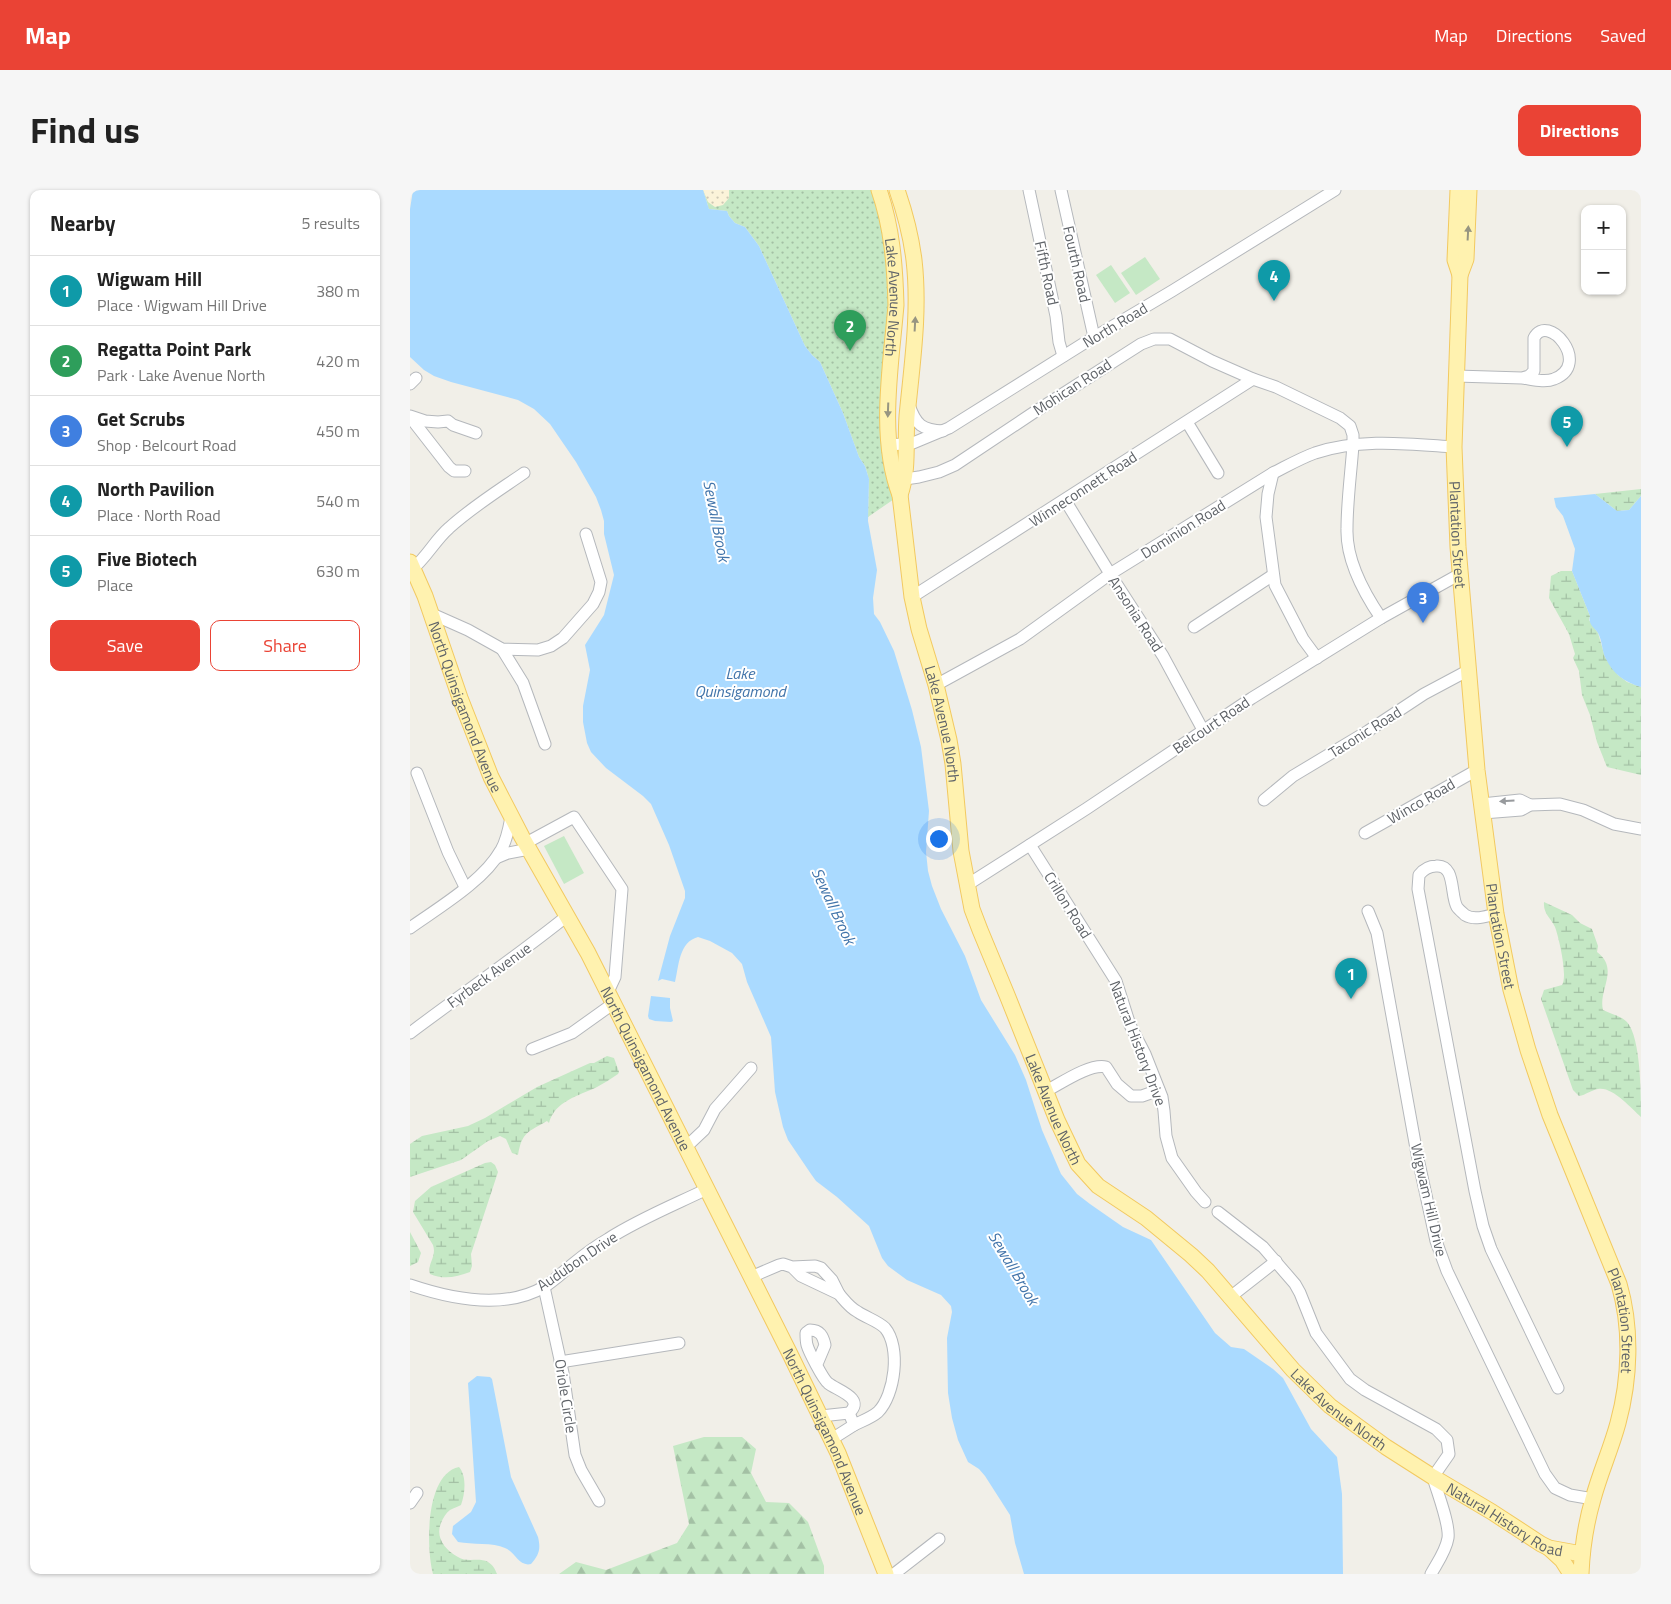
<!DOCTYPE html>
<html lang="en">
<head>
<meta charset="utf-8">
<style>
  body { margin:0; font-family:"Titillium Web",sans-serif; background:#f6f6f6; color:#222 }
  .controls { position:absolute; right:15px; top:15px; display:grid; overflow:hidden; border-radius:10px; box-shadow:0 1px 4px #0004 }
  .controls button { width:45px; height:45px; display:grid; place-items:center; padding:0; border:0; border-bottom:1px solid #e0e0e0; background:#fff; color:#222; font:25px sans-serif }
  .you { position:absolute; left:528px; top:648px; width:18px; height:18px; margin:-12px; border:4px solid #fff; border-radius:50%; background:#1a73e8; box-shadow:0 0 0 8px #1a73e833 }
  .badge { display:grid; place-items:center; width:32px; height:32px; border-radius:50%; background:#ea4335; color:#fff; font-size:16px; font-weight:700 }
  .pin { position:absolute; translate:-50% -41px; filter:drop-shadow(0 1px 2px #0008) }
  .pin::after { content:''; position:absolute; top:26px; width:18px; height:15px; background:inherit; clip-path:polygon(0 0,100% 0,50% 100%) }
  .list { margin:0; padding:0; list-style:none }
  h2 { display:flex; justify-content:space-between; align-items:center; height:65px; margin:0; padding:0 20px; font-size:21px }
  h2 small { font-size:16px; font-weight:400; color:#767676 }
  .list li { display:grid; grid-template-columns:32px 1fr auto; gap:15px; align-items:center; box-sizing:border-box; height:70px; padding:0 20px; border-top:1px solid #e0e0e0 }
  .list b { display:block; font-size:19px; white-space:nowrap }
  .list p { margin:0; font-size:16px; white-space:nowrap; color:#767676 }
  .list em { font-size:16px; font-style:normal; color:#767676 }
  .actions { display:flex; gap:10px; padding:15px 20px }
  .actions a { flex:1; padding:11px 0; border:1px solid #ea4335; border-radius:10px; text-align:center; font-size:18px; color:#ea4335 }
  .actions .main { background:#ea4335; color:#fff }
  .map { position:relative; flex:none; width:1231px; height:1384px; overflow:hidden; border-radius:10px }
  header { display:flex; align-items:center; gap:30px; box-sizing:border-box; height:70px; padding:0 25px; background:#ea4335; color:#fff }
  header strong { font-size:24px }
  nav { display:flex; gap:28px; margin-inline-start:auto; font-size:18px }
  .intro { display:flex; align-items:center; justify-content:space-between; box-sizing:border-box; height:120px; padding:0 30px }
  h1 { margin:0; font-size:35px }
  .button { padding:12px 22px; border-radius:10px; background:#ea4335; color:#fff; font-size:18px; font-weight:700 }
  main { display:flex; gap:30px; padding:0 30px }
  aside { flex:1; background:#fff; border-radius:10px; box-shadow:0 1px 4px #0004 }
  .map>svg:first-child { display:block }
</style>
</head>
<body>
<header>
<strong>Map</strong>
<nav><a>Map</a><a>Directions</a><a>Saved</a></nav>
</header>
<div class="intro"><h1>Find us</h1><a class="button">Directions</a></div>
<main>
<aside>
<h2>Nearby<small>5 results</small></h2>
<ul class="list">
<li><span class="badge" style="background:#0f9aa8">1</span><div><b>Wigwam Hill</b><p>Place · Wigwam Hill Drive</p></div><em>380 m</em></li>
<li><span class="badge" style="background:#2e9e5b">2</span><div><b>Regatta Point Park</b><p>Park · Lake Avenue North</p></div><em>420 m</em></li>
<li><span class="badge" style="background:#3f7fe0">3</span><div><b>Get Scrubs</b><p>Shop · Belcourt Road</p></div><em>450 m</em></li>
<li><span class="badge" style="background:#0f9aa8">4</span><div><b>North Pavilion</b><p>Place · North Road</p></div><em>540 m</em></li>
<li><span class="badge" style="background:#0f9aa8">5</span><div><b>Five Biotech</b><p>Place</p></div><em>630 m</em></li>
</ul>
<div class="actions"><a class="main">Save</a><a>Share</a></div>
</aside>
<div class="map">
<svg width="1231" height="1384" viewBox="0 0 1231 1384">
  <defs>
    <pattern id="grass-dots" width="8" height="8" patternUnits="userSpaceOnUse" patternTransform="scale(1.25)"><rect width="8" height="8" fill="#c5e8c5"/><path d="M2 2h.1M6 6h.1" fill="none" stroke="#a3c0a4" stroke-width="1.8" stroke-linecap="round"/></pattern>
    <pattern id="forest-firs" width="22" height="20" patternUnits="userSpaceOnUse" patternTransform="scale(1.25)"><rect width="22" height="20" fill="#c5e8c5"/><path d="M5 1l3.5 6h-7zM16 11l3.5 6h-7z" fill="#a3c0a4"/></pattern>
    <pattern id="wetland-marsh" width="20" height="14" patternUnits="userSpaceOnUse" patternTransform="scale(1.25)"><rect width="20" height="14" fill="#c5e8c5"/><path d="M1 5h8M5 5V1M11 12h8M15 12V8" fill="none" stroke="#a3c0a4"/></pattern>
    <pattern id="sand-dots" width="8" height="8" patternUnits="userSpaceOnUse" patternTransform="scale(1.25)"><rect width="8" height="8" fill="#fbf3d9"/><path d="M2 2h.1M6 6h.1" fill="none" stroke="#cec8b4" stroke-width="1.8" stroke-linecap="round"/></pattern>
  </defs>
  <rect width="100%" height="100%" fill="#f1efe8"/>
  <!-- grass -->
  <path fill="url(#grass-dots)" d="M293,0H469L478,30L480,193L490,305L458,327L459,289L455,276L449,267L433,223L410,172L402,165L395,156L349,56L335,37L325,33L319,26L317,21L299,19Z"/>
  <!-- forest -->
  <path fill="url(#forest-firs)" d="M294,1247H332L346,1259L341,1283L356,1312L379,1313L398,1332L414,1376V1384H149L166,1372L196,1380L267,1353L279,1334L263,1256Z"/>
  <!-- wetland -->
  <g fill="url(#wetland-marsh)">
    <path d="M1231,299V306L1219,320L1207,321L1185,304Z"/>
    <path d="M1151,381H1162L1180,426L1179,430L1188,443L1195,467L1208,485L1217,492L1231,497V585L1197,577L1187,552L1180,525L1172,505L1169,481L1163,468L1165,464L1159,444L1139,408L1141,386Z"/>
    <path d="M1134,712L1162,725L1170,733L1182,739L1188,756L1187,762C1210,779 1188,800 1193,820C1201,824 1211,826 1217,832C1231,848 1231,905 1231,927C1221,918 1202,896 1188,899C1181,900 1176,905 1169,906L1163,900L1131,809L1134,800L1152,795C1158,786 1149,748 1145,737C1141,728 1133,724 1134,712Z"/>
    <path d="M197,866L204,868L209,882L208,884C201,889 194,893 187,897C168,906 145,911 139,933L137,931C118,942 112,942 108,965L102,963L96,949L90,946L78,951L51,970L0,987V954L12,946L58,936L75,928L127,897L180,873H184Z"/>
    <path d="M81,972L85,975L88,982L61,1064L62,1076L60,1082C47,1087 33,1090 20,1084C17,1073 27,1067 23,1055L3,1022L5,1011L21,997L75,973Z"/>
    <path d="M0,1042L11,1063L8,1072L0,1076Z"/>
    <path d="M49,1277C57,1286 55,1304 51,1315C48,1317 43,1318 40,1320C36,1323 33,1328 31,1333C25,1347 35,1360 48,1367C57,1373 69,1367 78,1372C83,1375 85,1379 87,1384H23C16,1358 15,1284 49,1277Z"/>
  </g>
  <!-- sand -->
  <path fill="url(#sand-dots)" d="M293,0H319V8L313,15L305,17L298,12Z"/>
  <!-- garden -->
  <g fill="#c5e8c5">
    <path d="M735,67L750,89L726,105L711,83Z"/>
    <path d="M701,75L720,103L705,113L686,85Z"/>
    <path d="M154,646L174,683L154,694L134,656Z"/>
  </g>
  <!-- water -->
  <g fill="#aadaff">
    <path d="M3,0H293L299,19L317,21L319,26L325,33L335,37L349,56L395,156L402,165L410,172L433,223L449,267L455,276L459,289L458,331L467,380L463,408L464,424L470,432L484,461L502,520L511,557L519,621L516,662L518,681L522,696L531,719L555,766L571,810L605,865L616,890L632,940L651,984L667,1004L680,1014L713,1037L741,1050L805,1143L821,1157L834,1159L863,1179L873,1188L901,1239L927,1267L932,1304L933,1384H614L605,1353L600,1325L575,1286L569,1279L558,1272L548,1250L542,1228L538,1203L537,1148L542,1122L541,1116L531,1105L497,1090L478,1076L472,1068L459,1036L427,1007L406,991L401,984L378,950L373,937L365,902L361,847L337,792L332,774L322,763L300,751L288,747C269,752 269,775 265,792L252,789L248,791L260,746L275,708V701L259,655L241,614L233,606L196,578L181,562L177,553L173,532V516L180,480L175,455L194,425L204,385L194,344V331L191,320L186,307L166,272L140,234L124,219L108,210L41,192L24,186L14,180L0,167V19Z"/>
    <path d="M1185,304L1207,321L1219,320L1231,306V497C1214,492 1203,484 1195,467C1192,460 1192,450 1188,443C1184,437 1178,435 1180,426L1162,381L1165,359L1153,326L1146,317L1144,308Z"/>
    <path d="M241,806L260,808V818L263,831L261,832L245,831L239,829L238,826Z"/>
    <path d="M67,1186L80,1187L82,1189L101,1287L128,1347C131,1359 129,1365 121,1374C109,1377 105,1362 95,1358C83,1352 62,1355 48,1352L42,1344L43,1336L61,1322L66,1312L58,1193Z"/>
  </g>
  <g fill="none" stroke-linecap="round" stroke-linejoin="round">
    <defs>
      <g id="minor">
        <path d="M619,0L646,126L649,152L653,166"/>
        <path d="M651,0L684,147"/>
        <path d="M1046,186L1112,188L1119,186L1124,181V148C1137,121 1183,174 1144,189C1135,193 1121,189 1112,188"/>
        <path d="M0,194L6,188"/>
        <path d="M499,215C506,235 512,240 533,241"/>
        <path d="M0,226L15,231L28,232L38,231L43,235L66,243"/>
        <path d="M0,227L39,277L44,281H55"/>
        <path d="M777,232L808,283"/>
        <path d="M480,255L503,253L539,238L676,152L762,101L925,0"/>
        <path d="M863,283L858,304L856,327L865,395L893,449L907,468"/>
        <path d="M488,290L509,287L529,282L545,275L623,223L731,154L744,149H760L802,171L843,189L866,197L930,228L940,236L943,245V255C941,283 937,311 937,339C936,371 954,403 971,428"/>
        <path d="M655,310L702,387L753,466L793,540"/>
        <path d="M0,381C16,369 24,351 39,338C62,317 88,301 114,283"/>
        <path d="M502,407L843,189"/>
        <path d="M22,424L58,440L92,459L128,460L141,456L153,448L183,414L189,402L191,392L176,344"/>
        <path d="M784,437L863,385"/>
        <path d="M92,459L113,493L135,554"/>
        <path d="M526,495L610,449L700,384L863,283C877,276 891,268 905,263C951,248 998,254 1044,257"/>
        <path d="M7,583L38,662L55,697"/>
        <path d="M854,610L883,586L958,541L1014,504L1059,480"/>
        <path d="M1072,614L1110,610L1120,615"/>
        <path d="M1073,623L1111,620L1120,615L1150,614L1173,620L1204,634L1231,639"/>
        <path d="M955,643L1067,580"/>
        <path d="M116,653L164,627L212,699L205,787L198,802"/>
        <path d="M620,655L706,791L720,835L735,864L752,907L754,921L756,946L762,968L786,1002L795,1012"/>
        <path d="M86,668L98,663L119,659"/>
        <path d="M557,695L676,619L842,508L971,428L1050,384"/>
        <path d="M958,721L967,743L1007,964L1026,1051L1037,1081L1135,1284L1145,1298L1160,1305L1183,1309"/>
        <path d="M1086,724C1076,726 1065,731 1055,725C1053,723 1049,720 1047,717C1040,705 1046,674 1026,676C1019,676 1013,680 1009,685L1008,699L1065,1001L1073,1036L1081,1059L1148,1198"/>
        <path d="M0,738C28,718 74,691 91,660C97,650 99,638 101,627"/>
        <path d="M0,843C52,804 106,767 157,726"/>
        <path d="M122,859L162,843L204,813"/>
        <path d="M636,901C650,894 680,873 696,877L707,894L721,906H732L749,900"/>
        <path d="M276,957L294,940L305,919L341,878"/>
        <path d="M808,1022L853,1057L885,1094L890,1103L906,1143L940,1189L955,1200L1026,1239L1037,1250L1039,1264L1023,1287C1027,1302 1040,1334 1038,1348C1036,1361 1027,1373 1021,1384"/>
        <path d="M341,1087L369,1075L373,1074L382,1077L405,1076L411,1078L422,1090L429,1104L391,1086L382,1077"/>
        <path d="M0,1095C41,1109 94,1120 134,1097C145,1090 154,1081 164,1073C175,1064 186,1056 198,1049C229,1029 264,1015 297,999"/>
        <path d="M134,1097L153,1183L165,1265L171,1280L189,1311"/>
        <path d="M429,1104C435,1111 440,1118 448,1122C457,1128 468,1131 475,1138C491,1157 485,1205 468,1222C461,1228 452,1231 444,1235L439,1223"/>
        <path d="M819,1108L866,1071"/>
        <path d="M150,1172L269,1153"/>
        <path d="M407,1174L415,1155C413,1146 410,1140 400,1140L396,1143C396,1147 396,1151 397,1155C399,1162 413,1189 418,1193C426,1200 456,1208 439,1223L411,1226"/>
        <path d="M422,1249L444,1235"/>
        <path d="M0,1313L7,1303"/>
        <path d="M484,1384L529,1349"/>
      </g>
      <g id="major">
        <path id="s1" d="M469,0C482,37 485,76 486,115C481,176 468,247 490,305L502,407L509,439L526,495L539,550L543,574L551,661L562,719L570,740L597,805L647,930L668,974L688,996L736,1028L781,1065L798,1081L883,1180L920,1216L976,1257L1023,1287L1082,1322L1131,1354L1139,1358L1172,1364"/>
        <path d="M487,0C495,23 501,46 504,70C510,122 502,174 497,226C495,253 499,279 490,305"/>
        <path d="M1048,0L1045,70L1050,85"/>
        <path id="s2" d="M1059,0L1056,69L1050,85L1044,257L1048,357L1067,580L1086,724L1101,800L1118,860L1140,925L1209,1094C1222,1138 1220,1189 1208,1233C1201,1259 1190,1283 1183,1309C1176,1333 1172,1359 1171,1384"/>
        <path id="s3" d="M0,372L15,406L50,508L81,587L112,647L178,763L380,1164L428,1263L476,1384"/>
        <path d="M1139,1358L1152,1370L1161,1384"/>
      </g>
    </defs>
    <!-- minor casing -->
    <use href="#minor" stroke="#b5b8bc" stroke-width="13"/>
    <!-- major casing -->
    <use href="#major" stroke="#f2c960" stroke-width="17"/>
    <!-- minor -->
    <use href="#minor" stroke="#fff" stroke-width="11"/>
    <!-- major -->
    <use href="#major" stroke="#fff2af" stroke-width="15"/>
  </g>
  <!-- one-way arrows -->
  <defs><path id="oneway-solid" d="M-6-.8H1V-3.2L6.5 0L1 3.2V.8H-6Z" transform="scale(1.25)"/></defs>
  <g fill="#979581">
    <use href="#oneway-solid" transform="translate(1058 43) rotate(-87)"/>
    <use href="#oneway-solid" transform="translate(505 134) rotate(-87)"/>
    <use href="#oneway-solid" transform="translate(478 220) rotate(92)"/>
  </g>
  <use fill="#979a9d" href="#oneway-solid" transform="translate(1097 611) rotate(177)"/>
  <g text-anchor="middle" dominant-baseline="central" stroke-width="4" stroke-linejoin="round" paint-order="stroke">
    <!-- street labels -->
    <g font-size="15" fill="#5f6368" stroke="#fff">
      <text transform="translate(667 74) rotate(77)">Fourth Road</text>
      <text transform="translate(637 83) rotate(78)">Fifth Road</text>
      <text stroke="none"><textPath href="#s1" startOffset="109">Lake Avenue North</textPath></text>
      <text transform="translate(705 135) rotate(-31)">North Road</text>
      <text transform="translate(662 197) rotate(-33)">Mohican Road</text>
      <text transform="translate(673 299) rotate(-33)">Winneconnett Road</text>
      <text transform="translate(773 339) rotate(-32)">Dominion Road</text>
      <text stroke="none"><textPath href="#s2" startOffset="346">Plantation Street</textPath></text>
      <text transform="translate(726 424) rotate(57)">Ansonia Road</text>
      <text stroke="none"><textPath href="#s3" startOffset="155">North Quinsigamond Avenue</textPath></text>
      <text stroke="none"><textPath href="#s1" startOffset="542">Lake Avenue North</textPath></text>
      <text transform="translate(801 535) rotate(-34)">Belcourt Road</text>
      <text transform="translate(955 542) rotate(-32)">Taconic Road</text>
      <text transform="translate(1011 611) rotate(-30)">Winco Road</text>
      <text transform="translate(658 715) rotate(58)">Crillon Road</text>
      <text stroke="none"><textPath href="#s2" startOffset="750">Plantation Street</textPath></text>
      <text transform="translate(79 785) rotate(-36)">Fyrbeck Avenue</text>
      <text transform="translate(728 853) rotate(69)">Natural History Drive</text>
      <text stroke="none"><textPath href="#s3" startOffset="560">North Quinsigamond Avenue</textPath></text>
      <text stroke="none"><textPath href="#s1" startOffset="946">Lake Avenue North</textPath></text>
      <text transform="translate(1019 1010) rotate(77)">Wigwam Hill Drive</text>
      <text transform="translate(167 1071) rotate(-34)">Audubon Drive</text>
      <text stroke="none"><textPath href="#s2" startOffset="1155">Plantation Street</textPath></text>
      <text transform="translate(156 1206) rotate(81)">Oriole Circle</text>
      <text stroke="none"><textPath href="#s1" startOffset="1366">Lake Avenue North</textPath></text>
      <text stroke="none"><textPath href="#s3" startOffset="965">North Quinsigamond Avenue</textPath></text>
      <text stroke="none"><textPath href="#s1" startOffset="1566">Natural History Road</textPath></text>
    </g>
    <!-- water labels -->
    <g font-size="16" font-style="italic" fill="#4174aa" stroke="#fff">
      <text transform="translate(307 331) rotate(79)">Sewall Brook</text>
      <text x="330" y="483">Lake<tspan x="330" dy="18">Quinsigamond</tspan></text>
      <text transform="translate(424 716) rotate(65)">Sewall Brook</text>
      <text transform="translate(604 1078) rotate(59)">Sewall Brook</text>
    </g>
  </g>
</svg>
<div class="controls">
<button>+</button>
<button>−</button>
</div>
<div class="you"></div>
<div class="pin badge" style="left:941px;top:809px;background:#0f9aa8">1</div>
<div class="pin badge" style="left:440px;top:161px;background:#2e9e5b">2</div>
<div class="pin badge" style="left:1013px;top:433px;background:#3f7fe0">3</div>
<div class="pin badge" style="left:864px;top:111px;background:#0f9aa8">4</div>
<div class="pin badge" style="left:1157px;top:257px;background:#0f9aa8">5</div>
</div>
</main>
</body>
</html>
